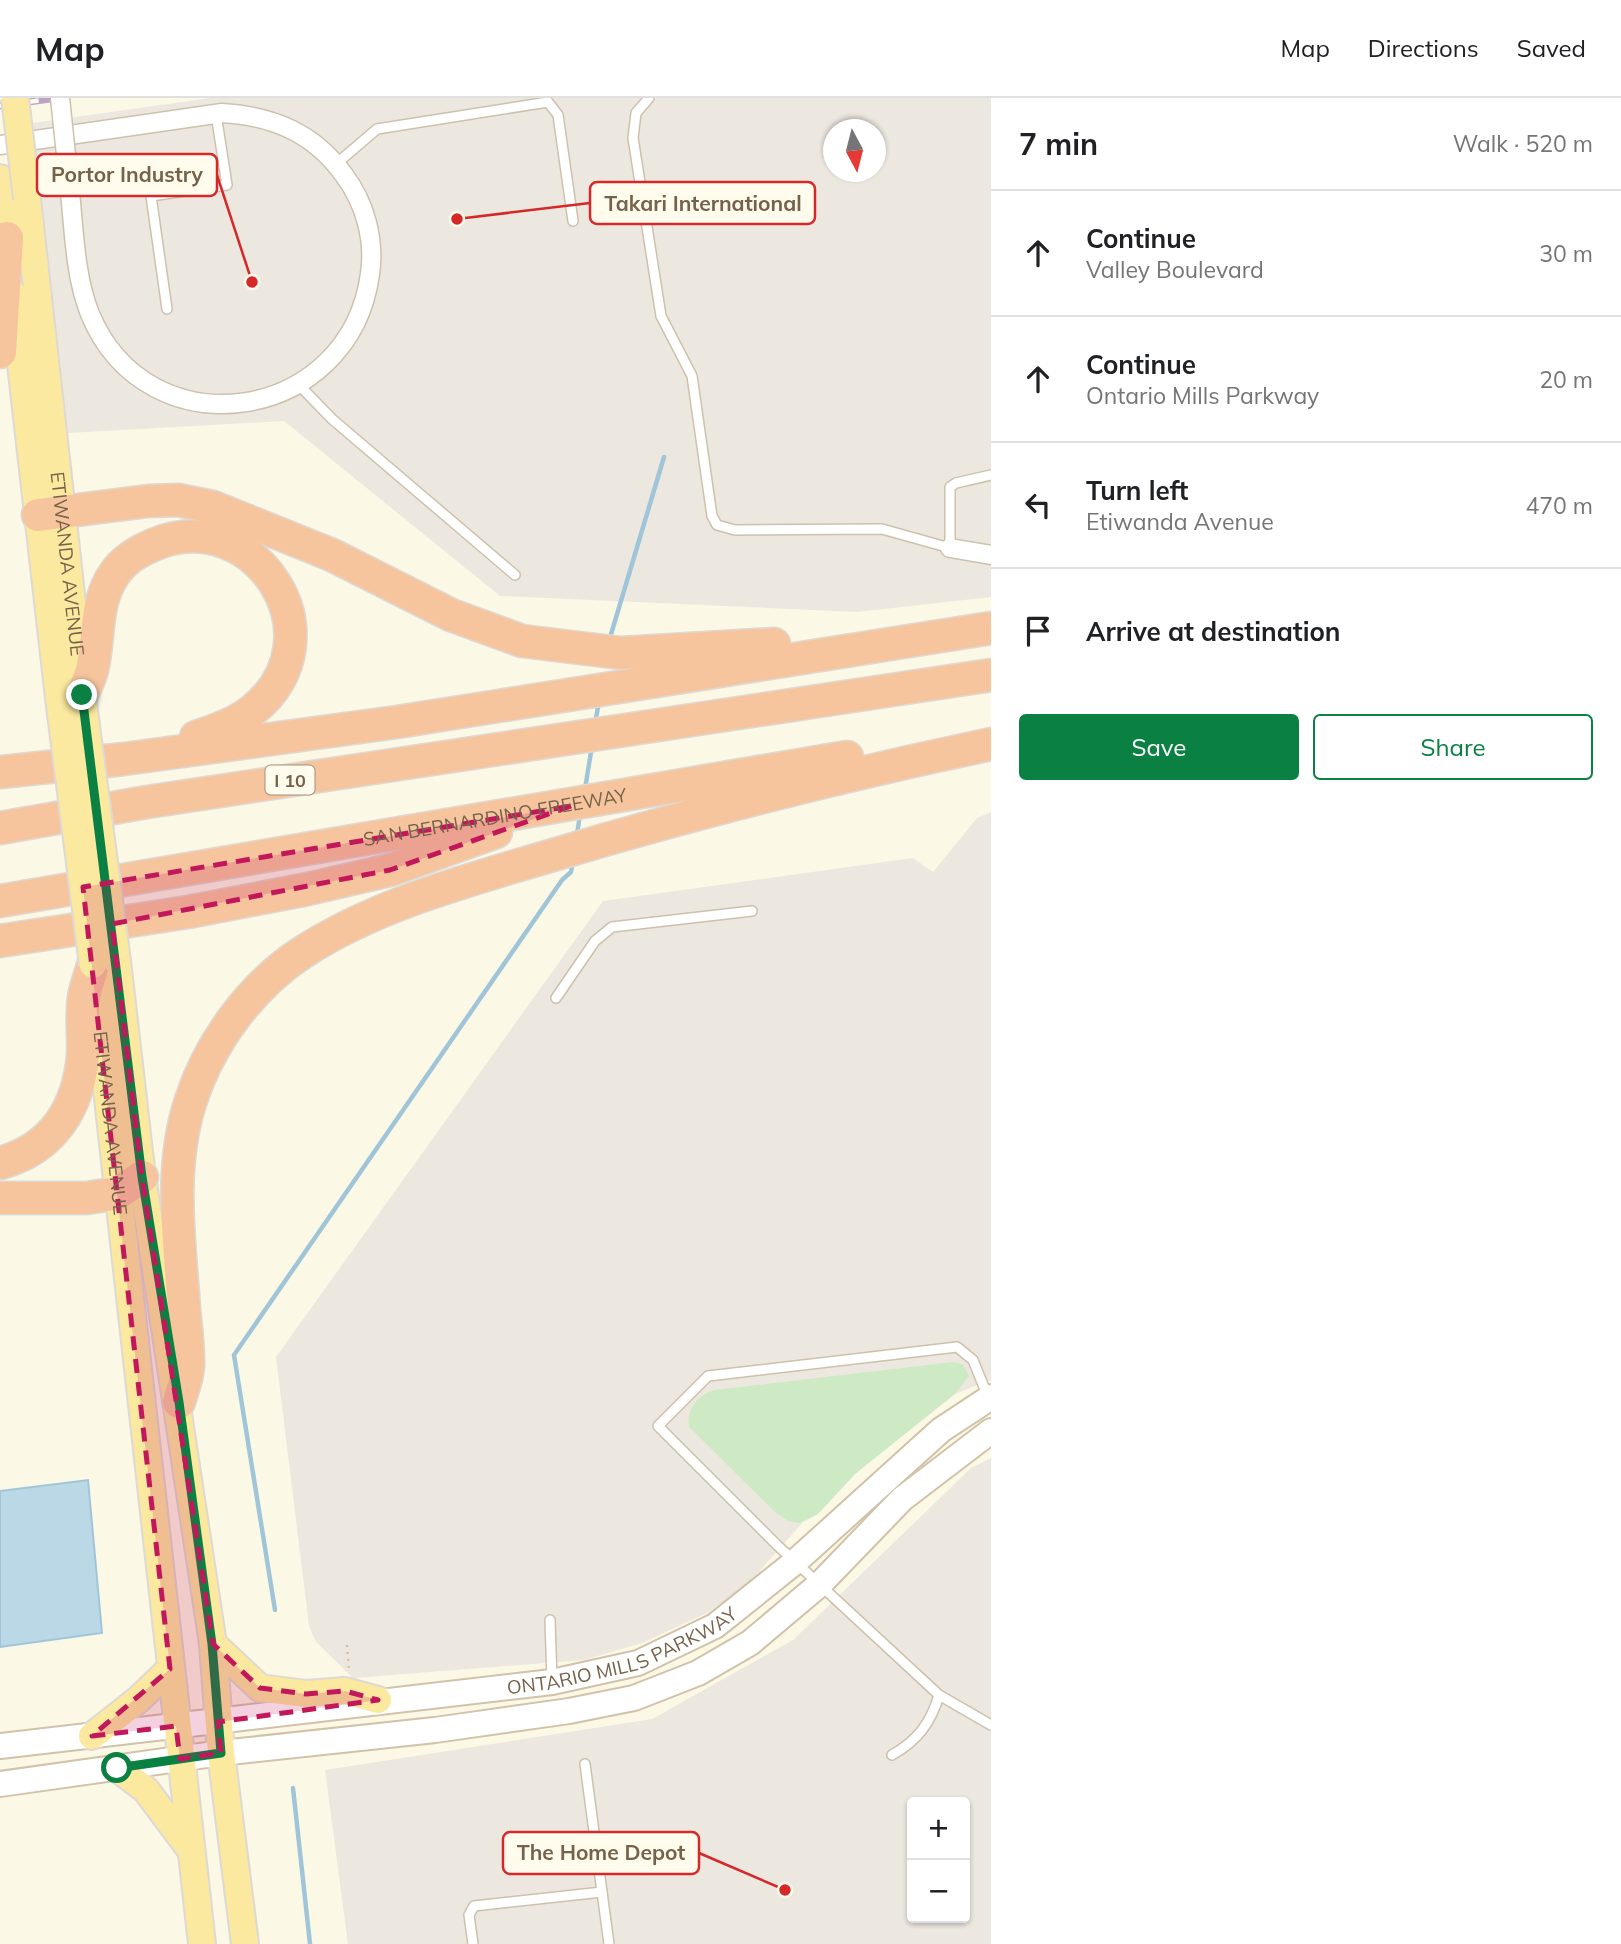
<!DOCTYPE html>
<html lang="en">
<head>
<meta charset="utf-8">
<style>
  body { margin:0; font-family:Mulish,sans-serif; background:#f6f6f6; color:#202124 }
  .controls { position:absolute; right:21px; bottom:21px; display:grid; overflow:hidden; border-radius:7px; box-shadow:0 2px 5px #0004 }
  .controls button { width:63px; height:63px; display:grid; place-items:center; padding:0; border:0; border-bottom:2px solid #e0e0e0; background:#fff; color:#202124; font:35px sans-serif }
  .compass { position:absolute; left:823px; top:21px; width:63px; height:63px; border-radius:50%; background:#fff; box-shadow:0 2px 5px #0004; rotate:173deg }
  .stop { position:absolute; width:21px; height:21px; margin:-16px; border:5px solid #0b8043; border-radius:50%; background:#fff }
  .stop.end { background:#0b8043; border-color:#fff; box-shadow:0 2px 7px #0008 }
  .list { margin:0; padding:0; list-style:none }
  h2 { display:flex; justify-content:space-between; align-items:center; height:91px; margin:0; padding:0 28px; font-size:30px }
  h2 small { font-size:23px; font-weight:400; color:#757577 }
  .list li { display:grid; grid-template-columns:46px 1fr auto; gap:21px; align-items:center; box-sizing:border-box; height:126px; padding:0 28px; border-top:2px solid #e0e0e0 }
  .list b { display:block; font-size:26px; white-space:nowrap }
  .list p { margin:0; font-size:23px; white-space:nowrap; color:#757577 }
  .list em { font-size:23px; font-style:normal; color:#757577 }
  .actions { display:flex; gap:14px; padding:21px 28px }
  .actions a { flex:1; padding:16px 0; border:2px solid #0b8043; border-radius:7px; text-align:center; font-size:24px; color:#0b8043 }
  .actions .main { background:#0b8043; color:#fff }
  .icon { flex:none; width:38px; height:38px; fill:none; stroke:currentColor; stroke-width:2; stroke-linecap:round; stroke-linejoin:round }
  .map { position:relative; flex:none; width:991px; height:1846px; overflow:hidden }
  header { display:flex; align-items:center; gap:42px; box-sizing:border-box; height:98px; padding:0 35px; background:#fff; border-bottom:2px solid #e0e0e0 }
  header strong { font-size:33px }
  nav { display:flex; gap:38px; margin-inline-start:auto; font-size:24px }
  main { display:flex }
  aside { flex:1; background:#fff }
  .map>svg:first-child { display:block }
</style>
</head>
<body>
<header>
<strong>Map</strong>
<nav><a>Map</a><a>Directions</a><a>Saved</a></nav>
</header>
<main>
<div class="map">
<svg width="991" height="1846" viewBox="0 0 991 1846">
  <rect width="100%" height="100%" fill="#fcf8e6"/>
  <!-- industrial -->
  <g fill="#ece8e0" fill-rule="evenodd">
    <path d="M210,0H991V499L857,514L500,498L284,323L68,335L33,25ZM834,32H876V74H834Z"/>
    <path d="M991,714V1282L955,1296L909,1331L855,1376L818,1416L803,1424L747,1487L707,1515L642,1545L584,1562L353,1580L316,1544L309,1528L276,1259L603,803L913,760L933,774L977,720Z"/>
    <path d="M991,1360V1846H348L325,1672L652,1621L793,1542L971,1370ZM912,1704H965V1820H912Z"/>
  </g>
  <!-- green -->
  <path fill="#cdeac4" d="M953,1264L963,1266L969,1278L955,1296L855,1376L818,1416L800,1425L788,1423L775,1414L689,1329C686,1312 698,1296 715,1292Z"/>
  <!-- water -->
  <path fill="#bad8e6" stroke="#a1c5d8" stroke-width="2" d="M88,1382L102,1535L0,1549V1393Z"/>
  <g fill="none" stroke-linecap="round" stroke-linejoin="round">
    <!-- stream -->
    <g stroke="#a1c5d8" stroke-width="4.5">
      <path d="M609,543L664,359"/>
      <path d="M595,626L599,603"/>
      <path d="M585,691L592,648"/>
      <path d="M577,736L580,717"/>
      <path d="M275,1512L234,1257L562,782L571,774L573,762"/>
      <path d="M293,1690L310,1846"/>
    </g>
    <defs>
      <g id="service">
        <path d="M649,0L636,15L633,40L661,218L692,278L712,418L717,427L735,432L882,431L950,450V389L956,385L991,377"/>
        <path d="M336,66L377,31L548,4L558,17L573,123"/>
        <path d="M167,211L151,98L227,87L216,16"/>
        <path d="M299,287L332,321L515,477"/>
        <path d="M556,900L595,843L612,829L752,813"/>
        <path d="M988,1299L973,1262L957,1249L708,1278L658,1328L777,1447L939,1597L991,1627"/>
        <path d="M550,1522L552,1582"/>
        <path d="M892,1657C917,1643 931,1625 939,1597"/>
        <path d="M585,1666L602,1794"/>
        <path d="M473,1846L469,1817L474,1808L602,1794L609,1846"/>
      </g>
      <g id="minor">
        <path d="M0,47L222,15C273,18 314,35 344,77C365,105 375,141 370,176C350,325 148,356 90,216C74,176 74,127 69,85"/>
        <path d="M950,450L991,457"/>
      </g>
      <g id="secondary">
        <path id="s1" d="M0,1648L552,1584L638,1565L715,1528L795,1464L941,1332L991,1299"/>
        <path d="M0,1686L221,1655L435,1632L569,1613L634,1600L698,1575L750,1545L820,1486L902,1401L991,1333"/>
      </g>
      <g id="primary">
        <path d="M0,80L9,158"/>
        <path id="s2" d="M27,100L82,595"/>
        <path d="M13,196L59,600"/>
        <path d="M117,863L142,1079L213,1546L221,1655L245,1846"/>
        <path id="s3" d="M95,884L202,1846"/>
        <path d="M213,1546L260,1590L306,1596L345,1593L378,1602"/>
        <path d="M92,1638L139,1601L170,1571"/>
        <path d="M117,1670L146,1692L190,1751"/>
      </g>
      <g id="motorway">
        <path d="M0,254L7,140"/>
        <path d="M38,417L148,403L178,402L213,409L332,457L451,517L522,543L621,555L774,546"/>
        <path d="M82,597C85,589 90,581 92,572C100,539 94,504 115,475C123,463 139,453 153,447C255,403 343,539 253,612C237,625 217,632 196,639"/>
        <path d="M0,674L124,661L397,624L991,530"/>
        <path d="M0,730L147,704L991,577"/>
        <path id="s4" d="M0,803L847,659"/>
        <path d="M0,843L188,814L308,791L390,772L496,734"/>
        <path d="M0,1065C52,1051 78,1011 83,958C84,939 81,918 84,899C86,888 90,878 93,867"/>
        <path d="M0,1100H87L118,1095L142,1079"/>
        <path d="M179,1304C182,1293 187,1281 188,1269C189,1245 184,1220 183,1196C178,1132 170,1065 191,1002C210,944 251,888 303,854C377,806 469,782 553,757C697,714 844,677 991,646"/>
      </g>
    </defs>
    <!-- service casing -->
    <use href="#service" stroke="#cec1ac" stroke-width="12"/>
    <!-- minor casing -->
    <use href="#minor" stroke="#cec1ac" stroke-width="21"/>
    <!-- secondary casing -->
    <use href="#secondary" stroke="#d1c2a9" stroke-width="28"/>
    <!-- primary casing -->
    <use href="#primary" stroke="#ded9d4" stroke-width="30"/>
    <!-- motorway casing -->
    <use href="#motorway" stroke="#ded9d4" stroke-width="35"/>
    <!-- path -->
    <path stroke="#d7bfa1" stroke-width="2.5" stroke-dasharray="2 5" stroke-linecap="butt" d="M347,1547L349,1572"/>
    <!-- service -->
    <use href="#service" stroke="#fff" stroke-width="9"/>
    <!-- minor -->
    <use href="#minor" stroke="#fff" stroke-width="18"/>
    <!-- secondary -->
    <use href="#secondary" stroke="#fff" stroke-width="24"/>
    <!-- primary -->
    <use href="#primary" stroke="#fae99f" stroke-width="26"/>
    <!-- motorway -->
    <use href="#motorway" stroke="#f6c59e" stroke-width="32"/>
    <defs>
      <path id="rail" d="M0,8L57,0"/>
    </defs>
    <!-- rail casing -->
    <use href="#rail" stroke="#bda4c6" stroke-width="7"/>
    <!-- rail -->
    <use href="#rail" stroke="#fffbed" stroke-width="4.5" stroke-dasharray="13" stroke-linecap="butt"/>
    <defs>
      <path id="minor-bridge" d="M60,0L69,85"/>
      <g id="primary-bridge">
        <path d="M15,0L27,100"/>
        <path d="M82,597L117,863"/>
        <path d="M59,600L93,867"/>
      </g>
    </defs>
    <!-- minor-bridge casing -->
    <use href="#minor-bridge" stroke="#cec1ac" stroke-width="21" stroke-linecap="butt"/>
    <!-- primary-bridge casing -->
    <use href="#primary-bridge" stroke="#ded9d4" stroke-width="30" stroke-linecap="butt"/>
    <!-- minor-bridge -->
    <use href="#minor-bridge" stroke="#fff" stroke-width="18"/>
    <!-- primary-bridge -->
    <use href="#primary-bridge" stroke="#fae99f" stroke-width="26"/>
  </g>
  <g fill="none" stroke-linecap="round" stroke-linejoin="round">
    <!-- route -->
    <path stroke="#0b8043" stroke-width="9" d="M82,597L142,1079L179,1304L212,1546L221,1655L117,1670"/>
  </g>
  <!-- marked area -->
  <path fill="#c2185b" fill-opacity="0.2" stroke="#c2185b" stroke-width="5" stroke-dasharray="14 9" stroke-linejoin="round" d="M571,708L390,772L112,826L142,1079L213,1546L260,1590L306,1596L345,1593L378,1602L218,1624L221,1655L180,1661L176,1628L92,1638L170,1571L83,789Z"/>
  <g text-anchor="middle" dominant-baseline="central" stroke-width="5" stroke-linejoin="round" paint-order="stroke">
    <!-- shield labels -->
    <rect fill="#fffbed" stroke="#9f907c" stroke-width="2" x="265.5" y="667.5" width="49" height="29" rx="5"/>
    <g font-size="18" font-weight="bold" fill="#76624b">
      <text x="290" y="682">I 10</text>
    </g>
    <!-- street labels -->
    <g font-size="19" fill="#76624b" stroke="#fffbed">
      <text stroke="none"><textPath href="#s2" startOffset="368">ETIWANDA AVENUE</textPath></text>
      <text stroke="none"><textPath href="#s4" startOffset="502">SAN BERNARDINO FREEWAY</textPath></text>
      <text stroke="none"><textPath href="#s3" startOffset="142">ETIWANDA AVENUE</textPath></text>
      <text stroke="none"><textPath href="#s1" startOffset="632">ONTARIO MILLS PARKWAY</textPath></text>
    </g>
  </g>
  <!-- callouts -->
  <path fill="none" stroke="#d62828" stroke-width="2.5" d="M252 184L217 77M457 121L590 105M785 1792L699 1755"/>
  <g fill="#d62828" stroke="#fffbed" stroke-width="2.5">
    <circle cx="252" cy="184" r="7"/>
    <circle cx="457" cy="121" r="7"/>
    <circle cx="785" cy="1792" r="7"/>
  </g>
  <g fill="#fffbed" stroke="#d62828" stroke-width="2.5">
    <rect x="37" y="56" width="180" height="42" rx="7"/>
    <rect x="590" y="84" width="225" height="42" rx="7"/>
    <rect x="503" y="1734" width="196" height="42" rx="7"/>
  </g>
  <g font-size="21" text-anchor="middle" font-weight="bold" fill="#76624b">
    <text x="127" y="84">Portor Industry</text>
    <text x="703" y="113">Takari International</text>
    <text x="601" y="1762">The Home Depot</text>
  </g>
</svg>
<div class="controls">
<button>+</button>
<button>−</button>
</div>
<svg class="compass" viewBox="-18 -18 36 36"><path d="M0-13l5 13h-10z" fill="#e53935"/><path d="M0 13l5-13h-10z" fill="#757577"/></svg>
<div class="stop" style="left:117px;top:1670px"></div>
<div class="stop end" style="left:82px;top:597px"></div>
</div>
<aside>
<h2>7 min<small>Walk · 520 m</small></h2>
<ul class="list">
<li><svg class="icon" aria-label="ahead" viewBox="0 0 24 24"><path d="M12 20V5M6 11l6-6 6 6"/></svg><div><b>Continue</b><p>Valley Boulevard</p></div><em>30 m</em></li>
<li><svg class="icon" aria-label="ahead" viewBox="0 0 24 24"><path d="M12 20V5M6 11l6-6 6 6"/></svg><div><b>Continue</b><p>Ontario Mills Parkway</p></div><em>20 m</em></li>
<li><svg class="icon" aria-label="left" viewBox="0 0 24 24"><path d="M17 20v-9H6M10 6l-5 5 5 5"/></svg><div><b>Turn left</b><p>Etiwanda Avenue</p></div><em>470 m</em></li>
<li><svg class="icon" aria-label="arrive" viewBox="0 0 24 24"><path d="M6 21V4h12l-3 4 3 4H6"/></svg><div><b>Arrive at destination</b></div></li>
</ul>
<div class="actions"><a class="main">Save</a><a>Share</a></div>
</aside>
</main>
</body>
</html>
